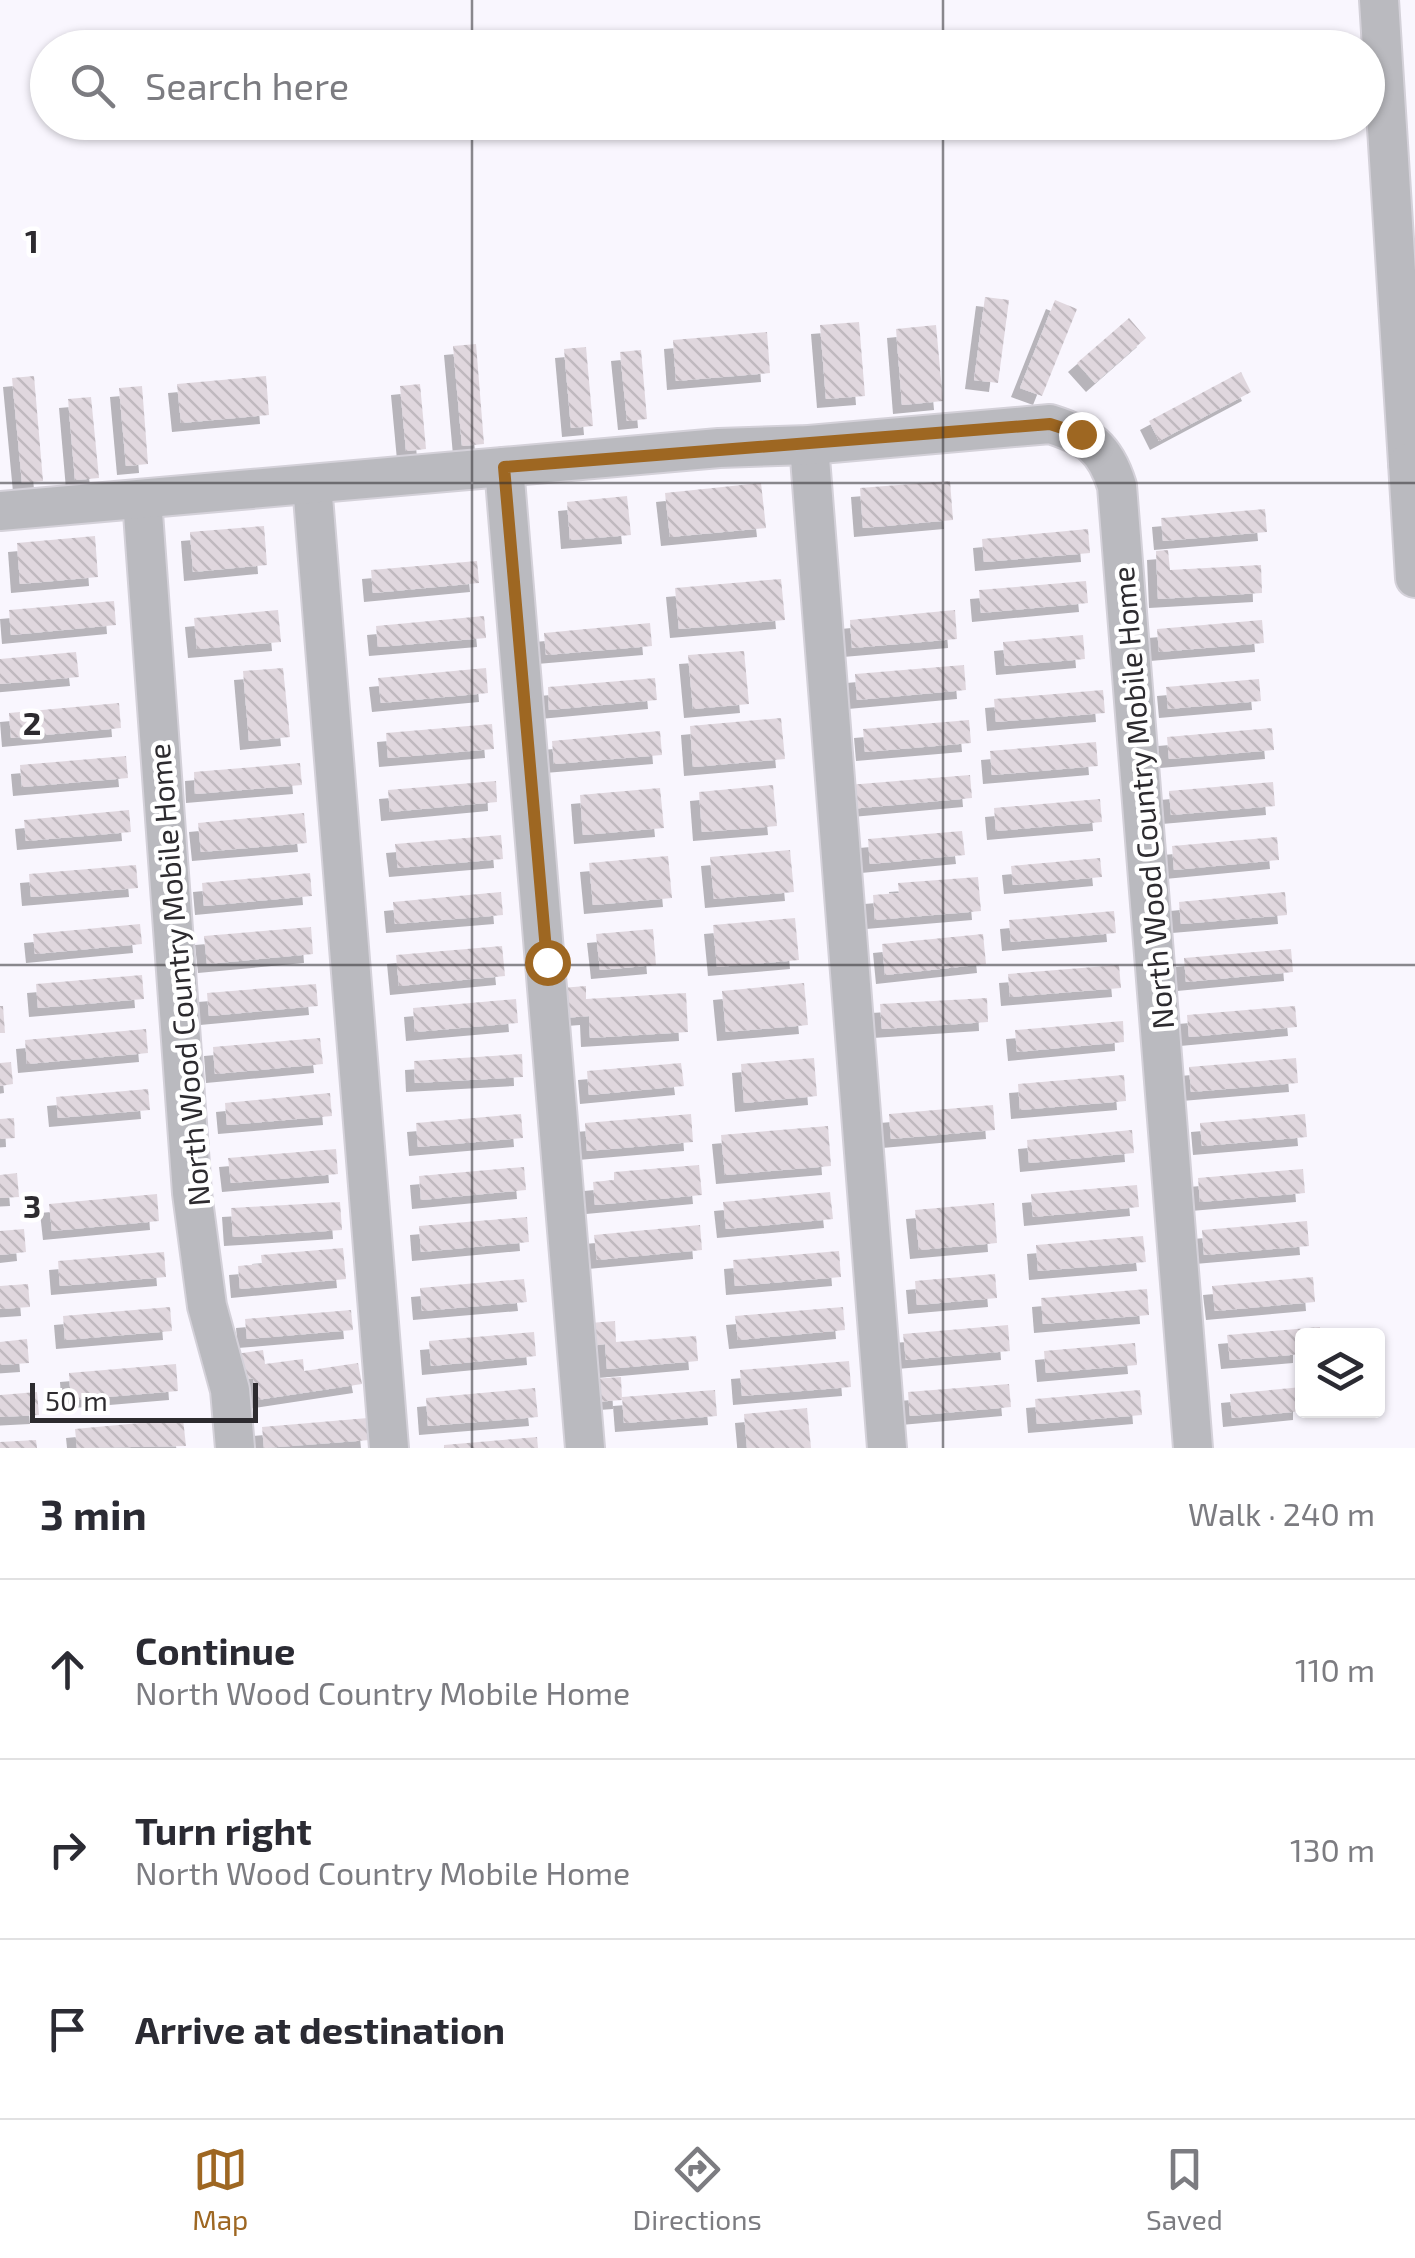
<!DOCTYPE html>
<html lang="en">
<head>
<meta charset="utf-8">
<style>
  body { margin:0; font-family:"Exo 2",sans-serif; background:#f7f7f7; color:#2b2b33 }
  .controls { position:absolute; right:30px; bottom:30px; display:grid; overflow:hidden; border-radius:10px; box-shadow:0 2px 8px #0004 }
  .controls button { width:90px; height:90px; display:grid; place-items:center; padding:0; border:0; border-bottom:2px solid #e1e1e2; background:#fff; color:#2b2b33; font:50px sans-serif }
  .scale { position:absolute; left:30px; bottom:25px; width:228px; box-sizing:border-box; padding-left:10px; border:5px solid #2d2b2f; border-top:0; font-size:28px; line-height:35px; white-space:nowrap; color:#2d2b2f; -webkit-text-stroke:8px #fff; paint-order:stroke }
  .stop { position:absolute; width:30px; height:30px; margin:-22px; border:8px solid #9e6722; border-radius:50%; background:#fff }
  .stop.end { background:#9e6722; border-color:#fff; box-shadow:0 2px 10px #0008 }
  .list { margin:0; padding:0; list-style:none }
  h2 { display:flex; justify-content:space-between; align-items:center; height:130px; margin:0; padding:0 40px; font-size:42px }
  h2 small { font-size:32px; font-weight:400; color:#7c7c81 }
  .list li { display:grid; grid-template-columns:65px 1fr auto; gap:30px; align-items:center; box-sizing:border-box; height:180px; padding:0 40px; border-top:2px solid #e1e1e2 }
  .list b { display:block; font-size:38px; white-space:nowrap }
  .list p { margin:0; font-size:32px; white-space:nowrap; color:#7c7c81 }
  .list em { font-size:32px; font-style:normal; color:#7c7c81 }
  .icon { flex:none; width:55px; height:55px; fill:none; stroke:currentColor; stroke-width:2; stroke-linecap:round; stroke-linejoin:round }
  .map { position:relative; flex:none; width:1415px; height:1448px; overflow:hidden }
  .search { position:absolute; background:#fff; box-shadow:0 2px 8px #0004; left:30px; right:30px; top:30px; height:110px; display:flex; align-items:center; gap:25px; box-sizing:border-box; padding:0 35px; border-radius:55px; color:#7c7c81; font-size:38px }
  .sheet { height:670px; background:#fff }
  nav { display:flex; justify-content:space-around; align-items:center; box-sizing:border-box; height:140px; border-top:2px solid #e1e1e2; background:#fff; font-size:28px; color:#7c7c81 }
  nav a { display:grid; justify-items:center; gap:5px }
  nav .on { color:#9e6722 }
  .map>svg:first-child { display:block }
</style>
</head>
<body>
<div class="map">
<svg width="1415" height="1448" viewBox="0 0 1415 1448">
  <defs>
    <pattern id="building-back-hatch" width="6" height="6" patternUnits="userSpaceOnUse" patternTransform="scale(2.5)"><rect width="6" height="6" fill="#e0d7de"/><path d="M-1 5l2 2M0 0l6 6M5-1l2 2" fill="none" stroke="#c0b9bf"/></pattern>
    <filter id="shadow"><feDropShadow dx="-9" dy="9" stdDeviation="0" flood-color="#0004"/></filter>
  </defs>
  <rect width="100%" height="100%" fill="#f9f6fe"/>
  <!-- building -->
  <g fill="url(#building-back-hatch)" filter="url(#shadow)">
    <path d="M985,297L1009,300L998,383L974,380Z"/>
    <path d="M1055,300L1077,309L1042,396L1020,388Z"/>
    <path d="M1129,318L1146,338L1095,383L1077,363Z"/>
    <path d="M859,322L865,396L826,399L820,325Z"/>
    <path d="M936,325L943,401L902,405L896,329Z"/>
    <path d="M767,332L770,373L676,381L673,340Z"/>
    <path d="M476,344L484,444L462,446L453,346Z"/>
    <path d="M586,347L593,426L571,428L564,349Z"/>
    <path d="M641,350L647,419L627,421L620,352Z"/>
    <path d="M1241,372L1251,392L1159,441L1149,421Z"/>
    <path d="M34,376L43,481L22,483L12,378Z"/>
    <path d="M266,376L269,415L181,423L177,384Z"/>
    <path d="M420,384L426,449L406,451L400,386Z"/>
    <path d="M142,386L148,464L126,466L119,388Z"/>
    <path d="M91,397L99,478L75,480L68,399Z"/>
    <path d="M950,481L953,520L863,528L860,488Z"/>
    <path d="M761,483L766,528L670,537L665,493Z"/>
    <path d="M627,496L631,535L570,540L567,502Z"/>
    <path d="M1265,509L1267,532L1163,541L1161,518Z"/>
    <path d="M264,526L267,565L193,572L190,532Z"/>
    <path d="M1088,529L1090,553L984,562L982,539Z"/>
    <path d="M95,536L98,577L20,584L17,543Z"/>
    <path d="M1168,550L1170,570L1261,565L1262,593L1158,599L1156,551Z"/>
    <path d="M477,561L479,583L373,593L371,570Z"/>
    <path d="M781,579L785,620L679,629L675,588Z"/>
    <path d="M1086,581L1088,603L981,613L979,590Z"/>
    <path d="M114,601L116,625L11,635L9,610Z"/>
    <path d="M278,610L281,642L197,649L194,618Z"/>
    <path d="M955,610L957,639L852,648L850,620Z"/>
    <path d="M484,616L486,638L378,647L376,626Z"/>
    <path d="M1262,620L1264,643L1159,652L1157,629Z"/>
    <path d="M650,623L652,646L546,655L544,633Z"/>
    <path d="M1083,635L1085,659L1005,666L1003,642Z"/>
    <path d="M744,651L749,704L693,709L688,655Z"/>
    <path d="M76,652L79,677L0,684V659Z"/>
    <path d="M964,665L966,690L857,700L855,674Z"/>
    <path d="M283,668L290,737L249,741L243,671Z"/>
    <path d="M486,668L488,693L381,703L378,678Z"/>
    <path d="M655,678L657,700L549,710L548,687Z"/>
    <path d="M1259,679L1261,701L1168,709L1166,687Z"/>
    <path d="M1103,690L1105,713L996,722L994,699Z"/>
    <path d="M119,703L121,728L11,738L9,713Z"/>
    <path d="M781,718L785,759L693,767L690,726Z"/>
    <path d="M969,720L971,743L865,752L863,729Z"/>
    <path d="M492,724L494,749L388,758L386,733Z"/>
    <path d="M1272,728L1274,750L1169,759L1167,737Z"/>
    <path d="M660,731L662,755L554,764L552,741Z"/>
    <path d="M1096,742L1098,766L992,775L990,751Z"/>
    <path d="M126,756L128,778L22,787L20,765Z"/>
    <path d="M300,763L302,785L195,794L194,772Z"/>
    <path d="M970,775L972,798L850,809L848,785Z"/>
    <path d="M496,781L497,802L390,812L388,790Z"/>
    <path d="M1273,782L1275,806L1171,815L1169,791Z"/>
    <path d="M773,785L777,826L702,832L699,792Z"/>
    <path d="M660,788L664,828L583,835L580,795Z"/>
    <path d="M1100,799L1102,822L996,831L994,808Z"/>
    <path d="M129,810L131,832L26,841L24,820Z"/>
    <path d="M304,813L307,843L201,852L198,823Z"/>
    <path d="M962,831L965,855L870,864L868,839Z"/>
    <path d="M501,835L503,859L398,868L395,844Z"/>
    <path d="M1277,837L1279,860L1174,870L1172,846Z"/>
    <path d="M790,850L794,892L714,899L710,857Z"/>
    <path d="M668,856L672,898L593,905L589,863Z"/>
    <path d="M1100,858L1102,877L1013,885L1011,866Z"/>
    <path d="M136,865L138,888L31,897L29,874Z"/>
    <path d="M310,873L312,896L204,906L202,883Z"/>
    <path d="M978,877L981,911L875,920L873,895L899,893L898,883Z"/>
    <path d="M501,892L503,915L395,924L393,902Z"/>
    <path d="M1285,892L1287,915L1181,924L1179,902Z"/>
    <path d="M1114,911L1116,933L1011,942L1009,920Z"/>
    <path d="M795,918L799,960L717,967L713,925Z"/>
    <path d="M140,924L142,944L35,954L33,934Z"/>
    <path d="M311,927L313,954L207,964L204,936Z"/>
    <path d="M653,929L656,965L600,970L596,934Z"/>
    <path d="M983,934L986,964L885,975L882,944Z"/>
    <path d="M502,946L505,976L399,986L396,955Z"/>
    <path d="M1291,949L1293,972L1186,982L1184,958Z"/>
    <path d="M1119,965L1121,988L1010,997L1008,974Z"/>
    <path d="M142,975L144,999L38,1008L36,984Z"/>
    <path d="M804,983L808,1025L726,1032L722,991Z"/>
    <path d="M316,984L318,1006L209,1016L207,993Z"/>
    <path d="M586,986V999L686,993L688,1032L590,1038L589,1016L563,1018L561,988Z"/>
    <path d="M987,998L988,1022L882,1029L880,1004Z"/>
    <path d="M516,999L518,1023L415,1032L413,1008Z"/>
    <path d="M0,1006H3L5,1033H0Z"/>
    <path d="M1295,1006L1297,1027L1189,1037L1187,1015Z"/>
    <path d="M1123,1021L1124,1042L1017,1052L1015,1030Z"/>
    <path d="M146,1029L148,1053L27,1064L25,1040Z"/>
    <path d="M320,1038L323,1064L215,1074L213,1047Z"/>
    <path d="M522,1054L523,1077L415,1083L414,1061Z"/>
    <path d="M814,1058L817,1096L744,1103L741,1064Z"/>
    <path d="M1296,1058L1298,1083L1191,1092L1189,1067Z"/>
    <path d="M11,1062L13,1084L0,1086V1063Z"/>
    <path d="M681,1063L684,1086L589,1095L587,1071Z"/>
    <path d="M1124,1075L1126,1101L1020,1110L1018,1084Z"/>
    <path d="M148,1089L150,1110L58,1118L56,1097Z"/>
    <path d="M330,1093L332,1116L227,1125L225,1103Z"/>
    <path d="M993,1105L995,1130L891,1139L889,1114Z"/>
    <path d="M521,1114L523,1138L418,1147L416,1123Z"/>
    <path d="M691,1114L693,1142L587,1151L585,1123Z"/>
    <path d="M1305,1114L1307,1137L1202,1146L1200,1123Z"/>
    <path d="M14,1118L15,1138L0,1139V1119Z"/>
    <path d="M828,1126L831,1166L725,1175L721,1135Z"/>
    <path d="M1132,1130L1134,1153L1029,1163L1027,1140Z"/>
    <path d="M336,1149L338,1174L231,1183L228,1158Z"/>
    <path d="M699,1165L702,1195L595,1205L593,1182L614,1180V1172Z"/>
    <path d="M524,1167L526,1190L421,1200L419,1176Z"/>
    <path d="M1303,1169L1305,1193L1200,1202L1198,1178Z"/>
    <path d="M17,1173L19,1197L0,1198V1175Z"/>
    <path d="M1137,1185L1139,1207L1033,1217L1031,1194Z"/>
    <path d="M830,1192L833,1219L726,1229L723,1202Z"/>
    <path d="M157,1194L159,1221L52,1231L49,1204Z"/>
    <path d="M340,1202L342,1230L233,1237L231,1208Z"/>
    <path d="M994,1203L997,1243L919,1250L915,1210Z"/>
    <path d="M527,1217L529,1242L421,1252L419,1226Z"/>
    <path d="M1307,1221L1309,1246L1204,1255L1202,1230Z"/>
    <path d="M700,1225L702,1250L597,1260L594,1235Z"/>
    <path d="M24,1229L26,1252L0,1255V1231Z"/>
    <path d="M1143,1236L1146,1262L1038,1271L1036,1245Z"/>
    <path d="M343,1248L346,1279L240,1289L238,1266L262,1264L261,1255Z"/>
    <path d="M839,1251L841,1277L735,1286L733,1260Z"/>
    <path d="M164,1252L166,1277L60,1286L58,1261Z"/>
    <path d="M995,1274L997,1298L917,1305L915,1281Z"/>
    <path d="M1313,1277L1315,1302L1215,1311L1212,1286Z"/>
    <path d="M524,1279L527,1302L422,1311L420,1288Z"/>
    <path d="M28,1284L30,1307L0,1309V1286Z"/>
    <path d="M1147,1289L1149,1315L1043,1324L1041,1298Z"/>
    <path d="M170,1307L172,1331L65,1340L63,1316Z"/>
    <path d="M843,1307L845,1330L738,1340L735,1316Z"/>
    <path d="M351,1310L353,1330L247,1339L245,1319Z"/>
    <path d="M615,1321L616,1342L696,1336L698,1361L607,1369L605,1344L591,1346L590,1323Z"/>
    <path d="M1008,1325L1010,1351L906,1360L903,1334Z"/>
    <path d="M1320,1327V1336H1302V1354L1230,1360L1227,1335Z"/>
    <path d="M534,1332L536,1356L431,1366L429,1341Z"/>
    <path d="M27,1339L29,1363L0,1365V1342Z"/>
    <path d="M1135,1343L1137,1365L1046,1373L1044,1351Z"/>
    <path d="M263,1350L265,1364L303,1359L304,1371L358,1363L362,1384L257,1400L253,1378L240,1381L236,1354Z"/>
    <path d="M849,1361L851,1387L742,1396L740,1370Z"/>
    <path d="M176,1364L178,1391L71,1400L69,1373Z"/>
    <path d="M621,1377L622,1400L594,1402L592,1379Z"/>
    <path d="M1009,1384L1011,1407L910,1416L908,1392Z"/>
    <path d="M1302,1387V1411L1232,1418L1230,1394Z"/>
    <path d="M535,1388L538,1417L428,1426L426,1398Z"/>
    <path d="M715,1390L717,1416L624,1423L622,1397Z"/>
    <path d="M1140,1390L1142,1415L1037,1424L1035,1399Z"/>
    <path d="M37,1392L39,1415L0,1417V1395Z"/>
    <path d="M807,1408L811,1448H747L744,1414Z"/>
    <path d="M368,1418L370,1440L264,1448L262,1427Z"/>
    <path d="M183,1419L186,1446L77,1448L75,1429Z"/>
    <path d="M537,1437L538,1448H444V1445Z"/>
    <path d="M36,1440L37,1448H0V1442Z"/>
  </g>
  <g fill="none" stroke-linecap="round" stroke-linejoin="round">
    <defs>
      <g id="minor">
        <path d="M1379,0L1408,463"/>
        <path d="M809,445L887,1448"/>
        <path d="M1415,463H1408L1415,578"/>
        <path d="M504,467L585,1448"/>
        <path d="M312,484L389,1448"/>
        <path d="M142,499L192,1193L207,1306L230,1390L235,1448"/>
        <path d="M0,511L719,448L809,445L1050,424C1088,436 1105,447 1117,486L1193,1448"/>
      </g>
    </defs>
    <!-- minor casing -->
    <use href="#minor" stroke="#d4d1d9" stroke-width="42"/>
    <!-- minor -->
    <use href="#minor" stroke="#bababf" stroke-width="38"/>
  </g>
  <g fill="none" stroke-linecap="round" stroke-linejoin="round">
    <!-- route -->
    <path stroke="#9e6722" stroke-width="12" d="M547,962L504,467L1050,424L1081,434"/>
  </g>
  <!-- grid -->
  <path fill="none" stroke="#2d2b2f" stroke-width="2.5" stroke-opacity="0.55" d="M472,0V48M943,0V48M472,122V1448M943,122V1448M0,483H1415M0,965H1415"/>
  <g text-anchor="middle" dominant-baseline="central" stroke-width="9" stroke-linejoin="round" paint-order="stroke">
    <!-- street labels -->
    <g font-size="30" fill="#2d2b2f" stroke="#fff">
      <text transform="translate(1142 798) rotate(-95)">North Wood Country Mobile Home</text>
      <text transform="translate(178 975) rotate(-95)">North Wood Country Mobile Home</text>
    </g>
  </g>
  <g font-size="32" text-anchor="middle" font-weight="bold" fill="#2d2b2f" stroke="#fff" stroke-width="9" stroke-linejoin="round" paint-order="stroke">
    <text x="32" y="253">1</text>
    <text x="32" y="735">2</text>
    <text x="32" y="1218">3</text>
  </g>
</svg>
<div class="controls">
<button><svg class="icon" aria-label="layers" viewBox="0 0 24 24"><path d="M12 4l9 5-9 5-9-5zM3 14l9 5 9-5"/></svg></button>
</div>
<div class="scale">50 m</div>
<div class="stop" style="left:547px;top:962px"></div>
<div class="stop end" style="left:1081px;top:434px"></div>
<div class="search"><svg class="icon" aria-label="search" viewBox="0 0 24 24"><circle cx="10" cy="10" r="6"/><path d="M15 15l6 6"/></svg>Search here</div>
</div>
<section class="sheet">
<h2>3 min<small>Walk · 240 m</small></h2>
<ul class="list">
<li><svg class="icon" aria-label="ahead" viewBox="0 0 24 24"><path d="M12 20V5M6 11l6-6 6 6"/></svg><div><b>Continue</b><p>North Wood Country Mobile Home</p></div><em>110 m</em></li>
<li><svg class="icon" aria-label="right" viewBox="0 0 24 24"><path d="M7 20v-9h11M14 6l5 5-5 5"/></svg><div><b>Turn right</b><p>North Wood Country Mobile Home</p></div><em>130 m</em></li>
<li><svg class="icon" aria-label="arrive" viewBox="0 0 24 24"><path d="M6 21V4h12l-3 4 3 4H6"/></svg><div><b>Arrive at destination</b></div></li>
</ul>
</section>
<nav>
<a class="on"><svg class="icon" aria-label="map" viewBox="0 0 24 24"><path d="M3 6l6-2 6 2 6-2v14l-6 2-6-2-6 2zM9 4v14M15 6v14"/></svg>Map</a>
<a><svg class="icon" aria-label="directions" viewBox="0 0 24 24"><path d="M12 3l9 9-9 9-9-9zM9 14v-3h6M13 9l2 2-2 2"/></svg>Directions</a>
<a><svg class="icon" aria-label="saved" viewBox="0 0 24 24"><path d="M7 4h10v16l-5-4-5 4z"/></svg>Saved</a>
</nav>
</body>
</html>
